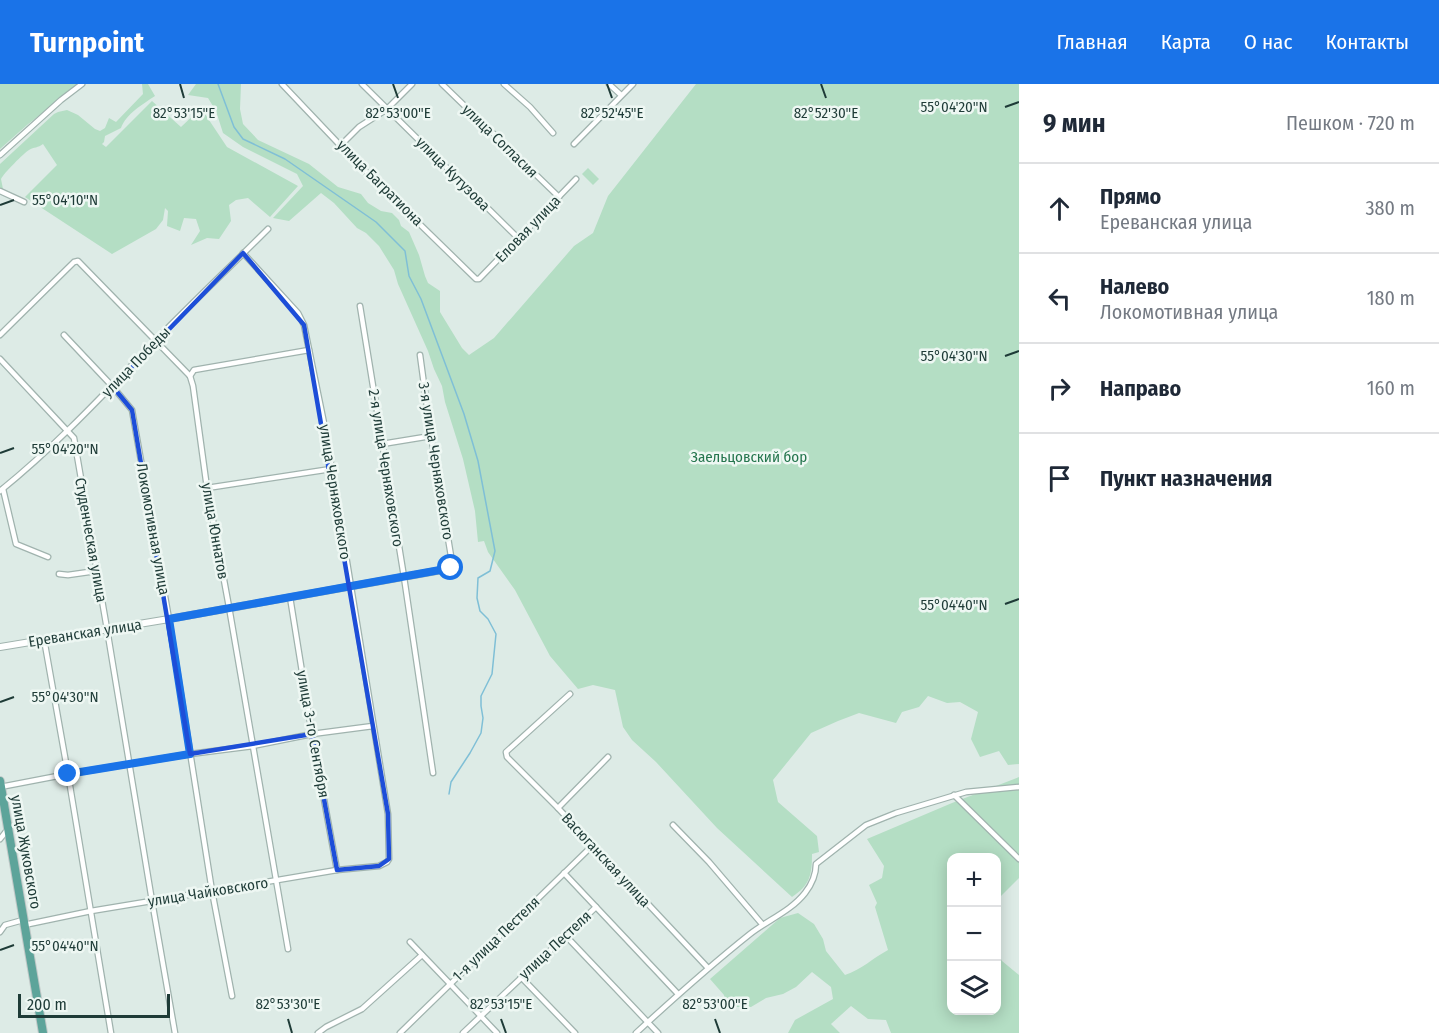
<!DOCTYPE html>
<html lang="ru">
<head>
<meta charset="utf-8">
<style>
  body { margin:0; font-family:"Fira Sans Condensed",sans-serif; background:#f2f2f3; color:#1f2937 }
  .controls { position:absolute; right:18px; bottom:18px; display:grid; overflow:hidden; border-radius:12px; box-shadow:0 3px 15px #0003 }
  .controls button { width:54px; height:54px; display:grid; place-items:center; padding:0; border:0; border-bottom:2px solid #e0e1e3; background:#fff; color:#1f2937; font:30px sans-serif }
  .scale { position:absolute; left:18px; bottom:15px; width:152px; box-sizing:border-box; padding-left:6px; border:3px solid #1e3b37; border-top:0; font-size:16px; line-height:21px; white-space:nowrap; color:#1e3b37; -webkit-text-stroke:4px #eef7f3; paint-order:stroke }
  .stop { position:absolute; width:18px; height:18px; margin:-14px; border:4px solid #1a73e8; border-radius:50%; background:#fff }
  .stop.end { background:#1a73e8; border-color:#fff; box-shadow:0 2px 6px #0008 }
  .list { margin:0; padding:0; list-style:none }
  h2 { display:flex; justify-content:space-between; align-items:center; height:78px; margin:0; padding:0 24px; font-size:26px }
  h2 small { font-size:20px; font-weight:400; color:#747a83 }
  .list li { display:grid; grid-template-columns:39px 1fr auto; gap:18px; align-items:center; box-sizing:border-box; height:90px; padding:0 24px; border-top:2px solid #e0e1e3 }
  .list b { display:block; font-size:22px; white-space:nowrap }
  .list p { margin:0; font-size:20px; white-space:nowrap; color:#747a83 }
  .list em { font-size:20px; font-style:normal; color:#747a83 }
  .icon { flex:none; width:33px; height:33px; fill:none; stroke:currentColor; stroke-width:2; stroke-linecap:round; stroke-linejoin:round }
  .map { position:relative; flex:none; width:1019px; height:949px; overflow:hidden }
  header { display:flex; align-items:center; gap:36px; box-sizing:border-box; height:84px; padding:0 30px; background:#1a73e8; color:#fff }
  header strong { font-size:28px }
  nav { display:flex; gap:33px; margin-inline-start:auto; font-size:21px }
  main { display:flex }
  aside { flex:1; background:#fff }
  .map>svg:first-child { display:block }
</style>
</head>
<body>
<header>
<strong>Turnpoint</strong>
<nav><a>Главная</a><a>Карта</a><a>О нас</a><a>Контакты</a></nav>
</header>
<main>
<div class="map">
<svg width="1019" height="949" viewBox="0 0 1019 949">
  <rect width="100%" height="100%" fill="#ddebe6"/>
  <!-- green -->
  <g fill="#b4dec4">
    <path d="M0,0H79L27,41L0,65Z"/>
    <path d="M142,0H148L155,12C143,20 126,30 121,44L105,52L104,58L102,60L106,63L152,17L181,43L201,24L227,63L298,102L270,133L248,114L236,116L229,121L231,137L219,155L207,154L191,161L200,147L196,135L184,134L180,147L167,142L168,127L165,124L163,136L156,145L112,170L25,113L57,81L43,60C38,64 34,63 29,66C24,69 4,89 1,95L3,105L0,106V80L54,30L58,28L67,26L78,31L95,45L100,47L105,44L109,34L116,38L143,10Z"/>
    <path d="M196,0H241L240,25L243,40L258,56L309,80L338,103L361,110L368,119L381,127L392,129L399,136L401,142L409,148L419,171L425,192L428,199L440,207V228L462,264L469,271L494,254L574,162L593,149L608,112L696,0H1019V680L1008,681L999,667L980,673L971,655L978,628L960,618L947,619L928,612L919,623L902,628L896,639L859,629L838,637L811,649L773,696L778,718L817,752L819,768L812,770C812,791 810,801 792,813L717,744L656,678L632,656L623,643L615,606L593,601L578,605L550,572L515,506L488,468L484,457L478,458L475,427L463,375L445,318L442,302L434,285L428,267L398,200L394,186L379,162L366,149L357,144L334,119L321,109L289,137L273,134L303,102L297,90L243,63L223,49L216,27L208,14L188,11Z"/>
    <path d="M588,84L599,95L593,101L582,90Z"/>
    <path d="M1019,693V794L1000,813L997,826L996,774H952V926H996L997,867L1002,877L1019,891V949H891L886,936L868,935L851,922L831,940L840,949H788L795,936L833,915L831,903L812,888L796,903L783,910L766,914L751,923H736L726,925L724,911L710,895L780,834L798,829L814,840L823,855L826,867L845,891C861,886 873,874 888,866L875,823L877,819L869,801L882,794L884,782L867,755L952,719Z"/>
  </g>
  <g fill="none" stroke-linecap="round" stroke-linejoin="round">
    <!-- stream -->
    <path stroke="#7fbfd6" stroke-width="1.5" d="M218,0L234,43L243,55L285,75L376,138L405,167L409,192L421,215L464,330L478,377L495,467L490,487L478,494L477,514L480,527L488,535L496,550L492,590L481,612V622L483,634L481,649L470,669L451,698L449,710"/>
    <defs>
      <g id="minor">
        <path d="M282,0L355,77L476,195H479L576,95"/>
        <path d="M362,0L519,155"/>
        <path d="M442,0L559,113"/>
        <path d="M504,0L530,23L553,49"/>
        <path d="M609,0L621,11"/>
        <path d="M574,60L633,0"/>
        <path d="M341,61L359,43L387,25L412,0"/>
        <path d="M0,71L61,16L82,0"/>
        <path d="M0,107L24,118"/>
        <path d="M360,222L404,493L433,689"/>
        <path d="M0,251L74,178L78,177L190,292L193,302L207,404L229,523L288,865"/>
        <path d="M64,251L113,303L132,326L169,535L212,807L232,912"/>
        <path d="M420,271L431,352L453,484"/>
        <path d="M0,275L74,354L107,545L152,817L175,949"/>
        <path d="M190,292L194,286L309,266"/>
        <path d="M382,360L431,352"/>
        <path d="M207,404L331,385"/>
        <path d="M3,405L16,460L48,473"/>
        <path d="M0,407C56,362 105,309 154,258C191,220 230,183 268,145"/>
        <path d="M59,490L68,491L96,487"/>
        <path d="M290,513L312,650L337,786"/>
        <path d="M44,555L68,690L111,949"/>
        <path d="M570,610L506,668L507,673L558,724L708,884"/>
        <path d="M0,703L68,690L190,670L253,662L312,650L373,642"/>
        <path d="M954,711L1019,775"/>
        <path d="M558,724L608,673"/>
        <path d="M673,741L709,778L762,840"/>
        <path d="M0,755L8,745"/>
        <path d="M564,789L678,910"/>
        <path d="M24,841L91,827L212,807L337,786L379,782L387,778L389,775L388,730L326,349L304,241L298,229L243,169"/>
        <path d="M0,848L5,841L23,836"/>
        <path d="M565,851L658,949"/>
        <path d="M410,858L497,949"/>
        <path d="M521,893L575,949"/>
        <path d="M318,949L326,943L362,925L422,871"/>
        <path d="M400,949L592,762"/>
        <path d="M463,949L596,823"/>
        <path d="M636,949C673,915 711,881 750,850C768,836 791,827 805,809C812,800 816,791 816,780L866,741L896,729L966,708L1019,703"/>
      </g>
      <path id="tertiary" d="M0,563L169,535L453,484"/>
      <path id="primary" d="M0,697L43,949"/>
    </defs>
    <!-- minor casing -->
    <use href="#minor" stroke="#a0b3ae" stroke-width="7"/>
    <!-- tertiary casing -->
    <use href="#tertiary" stroke="#a0b3ae" stroke-width="8"/>
    <!-- primary casing -->
    <use href="#primary" stroke="#c0c8c7" stroke-width="10"/>
    <!-- minor -->
    <use href="#minor" stroke="#fff" stroke-width="4.5"/>
    <!-- tertiary -->
    <use href="#tertiary" stroke="#fff" stroke-width="6"/>
    <!-- primary -->
    <use href="#primary" stroke="#5da49a" stroke-width="8"/>
  </g>
  <g fill="none" stroke-linecap="round" stroke-linejoin="round">
    <!-- route -->
    <path stroke="#1a73e8" stroke-width="8" d="M68,690L190,670L169,535L451,484"/>
  </g>
  <!-- marked area -->
  <path fill="none" stroke="#1d4ed8" stroke-width="4.5" stroke-linejoin="round" d="M243,169L304,241L388,730L389,775L379,782L337,786L312,650L190,670L132,326L113,303Z"/>
  <!-- ticks -->
  <path fill="none" stroke="#1e3b37" stroke-width="2" d="M180,0L184,14M393,0L398,14M607,0L612,14M821,0L826,14M1005,23L1019,18M0,121L14,116M1005,272L1019,267M0,369L14,364M1005,520L1019,515M0,618L14,613M0,866L14,861M288,935L292,949M501,935L506,949M715,935L720,949"/>
  <g text-anchor="middle" dominant-baseline="central" stroke-width="5" stroke-linejoin="round" paint-order="stroke">
    <!-- street labels -->
    <g font-size="15" fill="#1e3b37" stroke="#eef7f3">
      <text transform="translate(500 57) rotate(44)">улица Согласия</text>
      <text transform="translate(453 90) rotate(45)">улица Кутузова</text>
      <text transform="translate(380 99) rotate(45)">улица Багратиона</text>
      <text transform="translate(528 145) rotate(-46)">Еловая улица</text>
      <text transform="translate(136 278) rotate(-46)">улица Победы</text>
      <text transform="translate(436 377) rotate(81)">3-я улица Черняховского</text>
      <text transform="translate(386 384) rotate(81)">2-я улица Черняховского</text>
      <text transform="translate(335 408) rotate(81)">улица Черняховского</text>
      <text transform="translate(153 445) rotate(80)">Локомотивная улица</text>
      <text transform="translate(215 447) rotate(80)">улица Юннатов</text>
      <text transform="translate(91 456) rotate(80)">Студенческая улица</text>
      <text transform="translate(85 549) rotate(-9)">Ереванская улица</text>
      <text transform="translate(313 650) rotate(80)">улица 3-го Сентября</text>
      <text transform="translate(26 768) rotate(80)">улица Жуковского</text>
      <text transform="translate(606 776) rotate(47)">Васюганская улица</text>
      <text transform="translate(208 808) rotate(-9)">улица Чайковского</text>
      <text transform="translate(496 855) rotate(-44)">1-я улица Пестеля</text>
      <text transform="translate(555 861) rotate(-43)">улица Пестеля</text>
    </g>
    <!-- park labels -->
    <g font-size="15" fill="#24754d" stroke="#eef7f3">
      <text x="749" y="373">Заельцовский бор</text>
    </g>
  </g>
  <g font-size="15" text-anchor="middle" fill="#1e3b37" stroke="#eef7f3" stroke-width="5" stroke-linejoin="round" paint-order="stroke">
    <text x="954" y="28">55°04'20"N</text>
    <text x="184" y="34">82°53'15"E</text>
    <text x="398" y="34">82°53'00"E</text>
    <text x="612" y="34">82°52'45"E</text>
    <text x="826" y="34">82°52'30"E</text>
    <text x="65" y="121">55°04'10"N</text>
    <text x="954" y="277">55°04'30"N</text>
    <text x="65" y="370">55°04'20"N</text>
    <text x="954" y="526">55°04'40"N</text>
    <text x="65" y="618">55°04'30"N</text>
    <text x="65" y="867">55°04'40"N</text>
    <text x="288" y="925">82°53'30"E</text>
    <text x="501" y="925">82°53'15"E</text>
    <text x="715" y="925">82°53'00"E</text>
  </g>
</svg>
<div class="controls">
<button>+</button>
<button>−</button>
<button><svg class="icon" aria-label="layers" viewBox="0 0 24 24"><path d="M12 4l9 5-9 5-9-5zM3 14l9 5 9-5"/></svg></button>
</div>
<div class="scale">200 m</div>
<div class="stop" style="left:451px;top:484px"></div>
<div class="stop end" style="left:68px;top:690px"></div>
</div>
<aside>
<h2>9 мин<small>Пешком · 720 m</small></h2>
<ul class="list">
<li><svg class="icon" aria-label="ahead" viewBox="0 0 24 24"><path d="M12 20V5M6 11l6-6 6 6"/></svg><div><b>Прямо</b><p>Ереванская улица</p></div><em>380 m</em></li>
<li><svg class="icon" aria-label="left" viewBox="0 0 24 24"><path d="M17 20v-9H6M10 6l-5 5 5 5"/></svg><div><b>Налево</b><p>Локомотивная улица</p></div><em>180 m</em></li>
<li><svg class="icon" aria-label="right" viewBox="0 0 24 24"><path d="M7 20v-9h11M14 6l5 5-5 5"/></svg><div><b>Направо</b></div><em>160 m</em></li>
<li><svg class="icon" aria-label="arrive" viewBox="0 0 24 24"><path d="M6 21V4h12l-3 4 3 4H6"/></svg><div><b>Пункт назначения</b></div></li>
</ul>
</aside>
</main>
</body>
</html>
